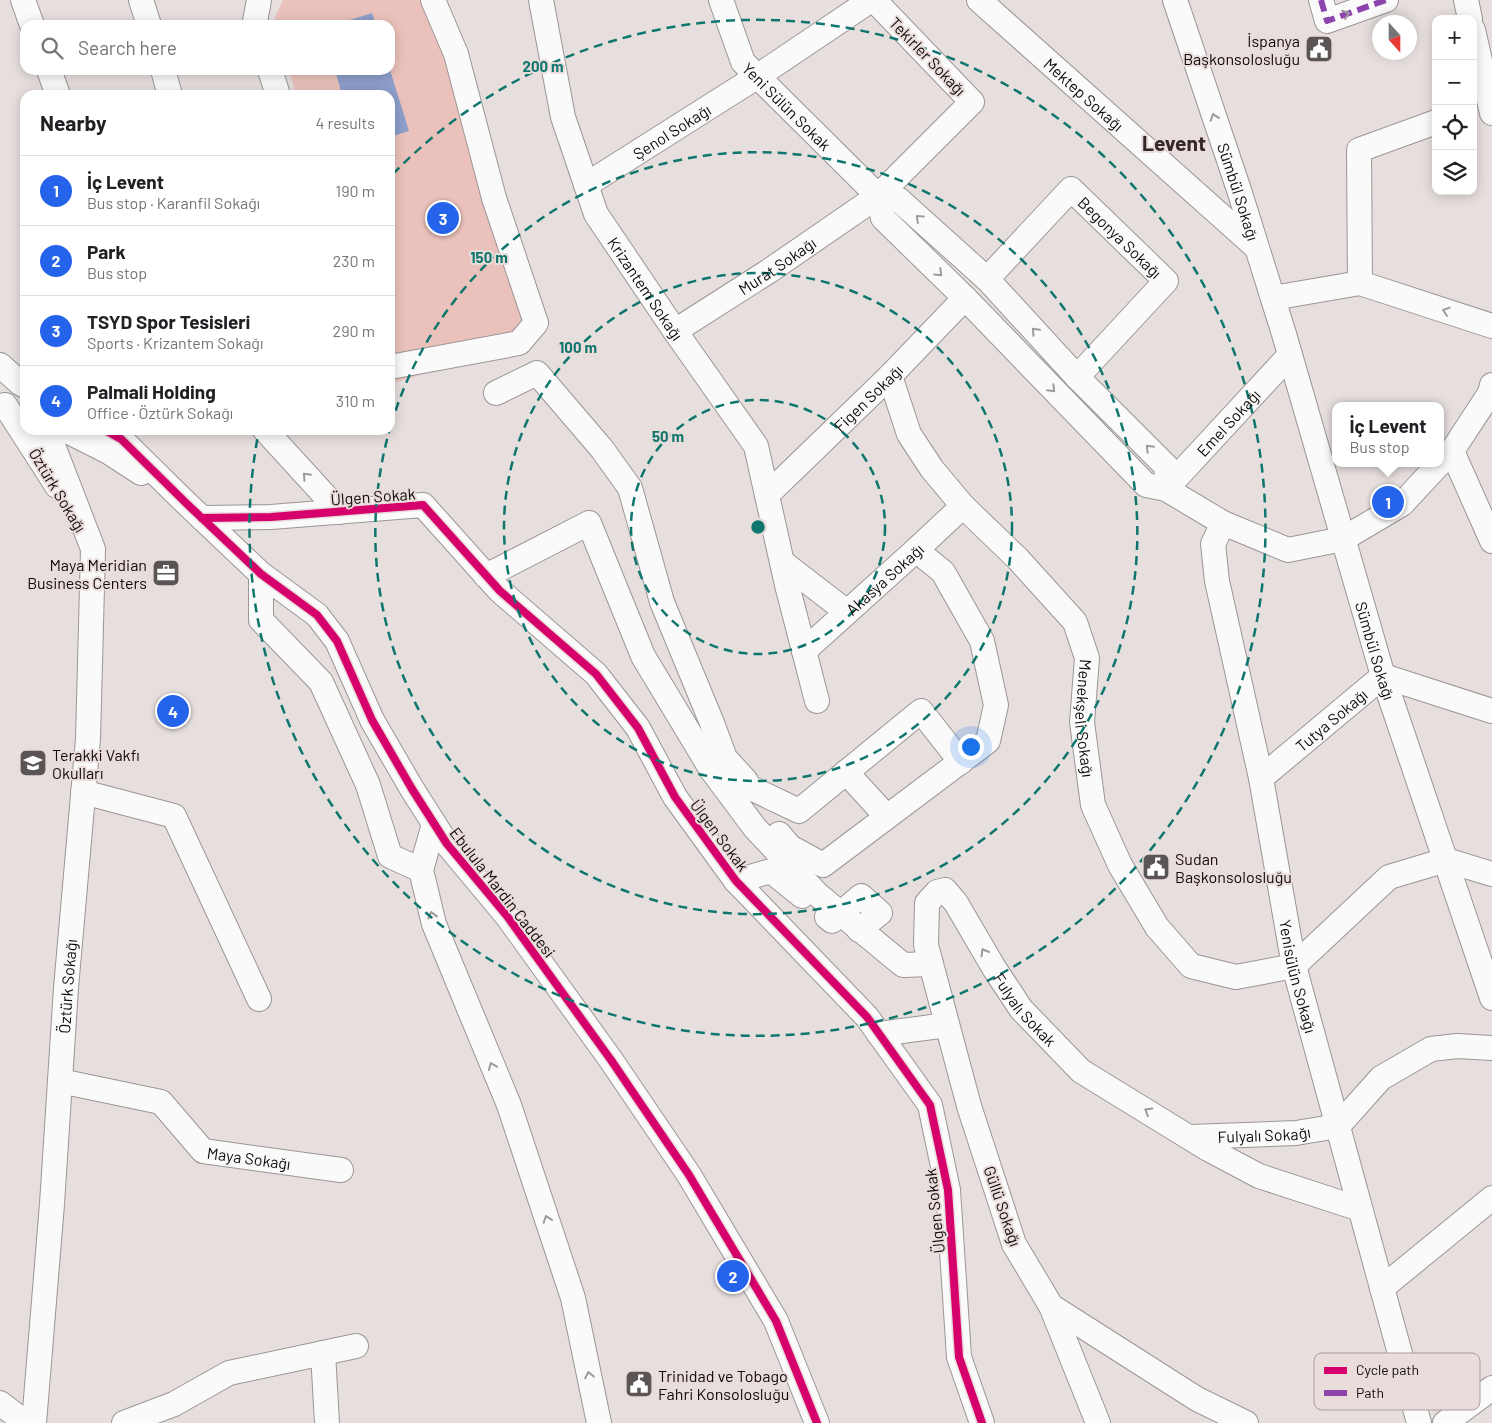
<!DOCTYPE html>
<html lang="en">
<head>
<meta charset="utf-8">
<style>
  body { margin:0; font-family:Barlow,sans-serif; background:#f6f6f6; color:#202124 }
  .controls { position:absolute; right:15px; top:15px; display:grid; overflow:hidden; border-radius:10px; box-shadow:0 2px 12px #0003 }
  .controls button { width:45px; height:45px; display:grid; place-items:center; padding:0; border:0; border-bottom:1px solid #e0e0e0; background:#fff; color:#202124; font:25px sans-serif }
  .compass { position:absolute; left:1372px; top:15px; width:45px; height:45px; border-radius:50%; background:#fff; box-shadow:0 2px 12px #0003; rotate:159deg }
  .you { position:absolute; left:970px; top:746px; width:18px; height:18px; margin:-12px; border:4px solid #fff; border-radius:50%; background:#1a73e8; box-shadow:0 0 0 8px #1a73e833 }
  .badge { display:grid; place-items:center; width:32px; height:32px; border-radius:50%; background:#2563eb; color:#fff; font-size:16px; font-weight:700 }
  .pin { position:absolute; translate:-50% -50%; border:2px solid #fff; box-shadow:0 1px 5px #0006 }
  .popup { position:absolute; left:1332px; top:402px; width:112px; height:65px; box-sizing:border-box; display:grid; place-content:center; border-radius:10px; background:#fff; filter:drop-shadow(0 1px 4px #0005); font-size:16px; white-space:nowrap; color:#757577 }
  .popup b { font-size:19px; color:#202124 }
  .popup::after { content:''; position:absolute; left:50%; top:100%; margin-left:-10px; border:10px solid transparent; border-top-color:#fff }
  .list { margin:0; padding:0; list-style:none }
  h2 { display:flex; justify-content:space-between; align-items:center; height:65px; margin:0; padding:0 20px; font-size:21px }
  h2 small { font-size:16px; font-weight:400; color:#757577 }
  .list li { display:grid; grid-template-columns:32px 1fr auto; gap:15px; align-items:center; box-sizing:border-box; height:70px; padding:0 20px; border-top:1px solid #e0e0e0 }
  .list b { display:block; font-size:19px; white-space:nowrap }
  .list p { margin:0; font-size:16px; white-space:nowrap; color:#757577 }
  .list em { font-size:16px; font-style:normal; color:#757577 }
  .icon { flex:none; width:28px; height:28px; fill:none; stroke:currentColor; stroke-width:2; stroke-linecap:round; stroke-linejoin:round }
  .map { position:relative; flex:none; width:1492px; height:1423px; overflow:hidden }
  .search { position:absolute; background:#fff; box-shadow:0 2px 12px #0003; left:20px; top:20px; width:375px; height:55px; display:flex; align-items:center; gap:12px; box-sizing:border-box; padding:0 18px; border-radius:15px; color:#757577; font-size:19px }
  .panel { position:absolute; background:#fff; box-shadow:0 2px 12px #0003; left:20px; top:90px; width:375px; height:345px; border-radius:15px }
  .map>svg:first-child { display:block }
</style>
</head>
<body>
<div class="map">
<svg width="1492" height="1423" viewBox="0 0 1492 1423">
  <rect width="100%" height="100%" fill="#e6dfde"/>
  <!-- green -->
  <path fill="#ebc2bb" d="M283,0H422L453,75L535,340L390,384V95H296L289,70H390V25H277L275,17Z"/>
  <!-- water -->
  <g fill="#8e9fcb">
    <path d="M372,13L376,25H334Z"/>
    <path d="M335,70H390L409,131L390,137V95H342Z"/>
  </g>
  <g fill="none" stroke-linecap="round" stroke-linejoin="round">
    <defs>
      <g id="minor">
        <path d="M23,0L32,25"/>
        <path d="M141,0L149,25"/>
        <path id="s1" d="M541,0L563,117L596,214L675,331L756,446L787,585L817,701"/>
        <path id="s2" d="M721,0L743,62L878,196"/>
        <path id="s3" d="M979,0L1256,247"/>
        <path id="s4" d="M1175,0L1239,190L1284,334L1383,676L1492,998"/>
        <path d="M1321,0L1327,21L1386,0"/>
        <path d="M1466,0L1470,19"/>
        <path d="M257,25L255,21L259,0"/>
        <path d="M1473,30L1492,113"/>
        <path d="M49,70L58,95"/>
        <path d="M163,70L170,95"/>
        <path d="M270,70L278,95"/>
        <path id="s5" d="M586,185L758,76L871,0"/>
        <path d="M878,196L883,218L965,298L1146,485L1166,489L1223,523L1288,550L1343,539L1402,504L1440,463"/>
        <path d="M878,196L898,199L987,279L1077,377L1167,467L1166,489"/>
        <path id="s6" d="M987,279L1071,189L1166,281L1077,377"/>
        <path d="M1360,283L1359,150L1436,122"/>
        <path d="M1273,298L1360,283L1492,326"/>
        <path id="s7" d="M675,331L769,271L878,196L972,102L874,0"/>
        <path d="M0,365L20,383L25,386"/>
        <path d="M390,367L519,343L536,323L494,198L456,54L433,0"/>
        <path id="s8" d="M890,376L909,434L932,469L963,506L1018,559L1075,622L1087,658L1082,722L1093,805L1120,865L1157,927L1191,966L1236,977L1294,966L1389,877L1446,860L1492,874"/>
        <path d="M496,393L537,373L602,449L630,488L662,602L712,723L725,758L746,781"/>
        <path d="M5,405L57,486"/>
        <path d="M65,430L107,451L141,473"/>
        <path d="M105,430L121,439L186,503L261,574L317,615L337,641L372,720L412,789L447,844L507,916L611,1060L689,1175L776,1321L817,1423"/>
        <path d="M265,430L340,512"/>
        <path d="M1452,451L1492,541"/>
        <path d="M1442,462L1452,451L1490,393L1492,385"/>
        <path id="s9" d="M1166,489L1290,355"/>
        <path id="s10" d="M767,495L890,376L965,298"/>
        <path d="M202,518L271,517L423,505L500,591L596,674L638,728L675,797L736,881L867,1017L930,1105L948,1190L959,1357L982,1423"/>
        <path id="s11" d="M1223,523L1213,544L1217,581L1261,778L1294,966L1419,1423"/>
        <path d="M782,562L847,612"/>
        <path d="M261,574V620L321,682L368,785L390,856L421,870"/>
        <path d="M486,576L589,523L643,656L711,769V754"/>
        <path id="s12" d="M804,651L916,550L963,506"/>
        <path d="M846,772L887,817"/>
        <path id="s13" d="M1261,778L1383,676L1492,711"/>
        <path d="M83,792L174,816L259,999"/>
        <path d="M434,824L421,870L434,924L509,1105L573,1298L599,1423"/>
        <path d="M779,834L790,847L823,865L988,741L996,705L982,641L943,572L916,550"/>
        <path d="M736,881L771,871L802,896"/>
        <path d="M827,917L832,921L861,896L880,913L859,930"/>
        <path d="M931,964L903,965L817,894L755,828L711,769L799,811L921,711L961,762"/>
        <path d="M879,1034L947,1025"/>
        <path id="s14" d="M60,1081L161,1102L203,1151L341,1170"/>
        <path id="s15" d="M1190,1137L1296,1133L1338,1126L1381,1078L1431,1049L1457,1046L1492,1048"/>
        <path d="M1382,1288L1492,1198"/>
        <path d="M1051,1306L1098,1423"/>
        <path d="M323,1353L327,1423"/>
        <path d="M0,1403L26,1423"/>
        <path id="s16" d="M34,1423L52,1204L66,988L88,739L93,549L47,430"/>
        <path d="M124,1423L174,1404L229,1373L356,1346"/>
        <path id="s17" d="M1246,1423L1197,1399L1051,1306L1014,1244L969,1106L926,945L927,903L937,892L945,890L956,903L994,968L1021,1009L1081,1071L1208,1149L1259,1176L1360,1209"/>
        <path d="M1445,1423L1492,1388"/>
      </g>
    </defs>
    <!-- minor casing -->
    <use href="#minor" stroke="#9b9695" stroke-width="26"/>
    <!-- minor -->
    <use href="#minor" stroke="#fbfafa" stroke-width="24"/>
    <!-- quiet -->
    <path stroke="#8e44ad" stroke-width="6" stroke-dasharray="12 6" stroke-linecap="butt" d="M1321,0L1327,21L1386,0"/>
    <defs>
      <g id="cycleway">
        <path d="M105,430L121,439L186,503L261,574L317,615L337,641L372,720L412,789L447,844L507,916L611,1060L689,1175L776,1321L817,1423"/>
        <path d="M202,518L271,517L423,505L500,591L596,674L638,728L675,797L736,881L867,1017L930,1105L948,1190L959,1357L982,1423"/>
      </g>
    </defs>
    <!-- cycleway casing -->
    <use href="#cycleway" stroke="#e9dcda" stroke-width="11"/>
    <!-- cycleway -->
    <use href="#cycleway" stroke="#d6006c" stroke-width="8"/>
  </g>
  <!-- one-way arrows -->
  <defs><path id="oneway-chevron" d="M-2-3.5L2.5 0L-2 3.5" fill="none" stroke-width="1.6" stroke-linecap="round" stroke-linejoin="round" transform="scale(1.25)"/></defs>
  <g stroke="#9d9a9a">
    <use href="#oneway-chevron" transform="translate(1346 14) rotate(-20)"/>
    <use href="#oneway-chevron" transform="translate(1214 117) rotate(-109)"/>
    <use href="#oneway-chevron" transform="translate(919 218) rotate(-138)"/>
    <use href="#oneway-chevron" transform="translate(939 273) rotate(44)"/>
    <use href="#oneway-chevron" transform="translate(1446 311) rotate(-162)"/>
    <use href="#oneway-chevron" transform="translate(1035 331) rotate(-133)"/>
    <use href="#oneway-chevron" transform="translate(1052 389) rotate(46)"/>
    <use href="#oneway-chevron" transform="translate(1149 448) rotate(-135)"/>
    <use href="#oneway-chevron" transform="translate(306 476) rotate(-133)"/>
    <use href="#oneway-chevron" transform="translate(432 915) rotate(-104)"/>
    <use href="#oneway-chevron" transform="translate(984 952) rotate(-120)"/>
    <use href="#oneway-chevron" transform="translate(492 1066) rotate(-112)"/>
    <use href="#oneway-chevron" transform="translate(1148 1111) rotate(-149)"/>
    <use href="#oneway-chevron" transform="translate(547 1219) rotate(-109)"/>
    <use href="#oneway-chevron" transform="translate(589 1375) rotate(-101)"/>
  </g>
  <!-- distance rings -->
  <g fill="none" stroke="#0f766e" stroke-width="2.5" stroke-dasharray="9 6">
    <circle cx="758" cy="527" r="127"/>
    <circle cx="758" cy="527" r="254"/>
    <path d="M391 425A381 381 0 1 1 389 432"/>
    <path d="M393 174A508 508 0 1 1 259 430"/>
  </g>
  <!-- icons -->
  <defs>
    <symbol id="civic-square" viewBox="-11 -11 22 22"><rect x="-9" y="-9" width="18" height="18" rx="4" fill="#5a5554" stroke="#e9dcda"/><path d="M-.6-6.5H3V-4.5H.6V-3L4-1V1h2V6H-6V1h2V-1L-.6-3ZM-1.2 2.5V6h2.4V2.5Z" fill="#fff"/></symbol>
    <symbol id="office-square" viewBox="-11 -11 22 22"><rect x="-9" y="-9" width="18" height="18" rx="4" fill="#5a5554" stroke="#e9dcda"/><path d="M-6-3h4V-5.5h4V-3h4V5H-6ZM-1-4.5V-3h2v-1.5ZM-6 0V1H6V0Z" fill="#fff"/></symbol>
    <symbol id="school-square" viewBox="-11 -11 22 22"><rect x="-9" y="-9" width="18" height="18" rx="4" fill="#5a5554" stroke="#e9dcda"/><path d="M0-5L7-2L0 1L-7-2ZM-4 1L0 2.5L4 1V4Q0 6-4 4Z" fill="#fff"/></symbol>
  </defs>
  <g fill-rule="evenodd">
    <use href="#civic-square" x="1303" y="33" width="32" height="32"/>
    <use href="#office-square" x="150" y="557" width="32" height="32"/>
    <use href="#school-square" x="17" y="747" width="32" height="32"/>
    <use href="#civic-square" x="1140" y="851" width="32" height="32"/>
    <use href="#civic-square" x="623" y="1368" width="32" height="32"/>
  </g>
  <g text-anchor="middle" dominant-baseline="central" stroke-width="4" stroke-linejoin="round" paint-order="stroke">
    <!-- poi labels -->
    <g font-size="16" fill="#0f0b0a" stroke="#e9dcda" text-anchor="start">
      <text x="1300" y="40" text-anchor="end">İspanya<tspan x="1300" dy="18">Başkonsolosluğu</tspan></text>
      <text x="147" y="564" text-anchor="end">Maya Meridian<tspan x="147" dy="18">Business Centers</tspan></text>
      <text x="52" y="754">Terakki Vakfı<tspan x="52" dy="18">Okulları</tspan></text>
      <text x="1175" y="858">Sudan<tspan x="1175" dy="18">Başkonsolosluğu</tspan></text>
      <text x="658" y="1375">Trinidad ve Tobago<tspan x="658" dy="18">Fahri Konsolosluğu</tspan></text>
    </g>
    <!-- street labels -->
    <g font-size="16" fill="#0f0b0a" stroke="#e9dcda">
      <text transform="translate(928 56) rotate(46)">Tekirler Sokağı</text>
      <text stroke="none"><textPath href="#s3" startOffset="141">Mektep Sokağı</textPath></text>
      <text stroke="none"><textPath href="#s2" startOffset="128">Yeni Sülün Sokak</textPath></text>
      <text stroke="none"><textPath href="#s5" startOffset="101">Şenol Sokağı</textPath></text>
      <text stroke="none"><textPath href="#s4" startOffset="202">Sümbül Sokağı</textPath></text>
      <text stroke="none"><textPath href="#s6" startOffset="192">Begonya Sokağı</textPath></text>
      <text stroke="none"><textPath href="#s7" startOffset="121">Murat Sokağı</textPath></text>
      <text stroke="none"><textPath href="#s1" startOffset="311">Krizantem Sokağı</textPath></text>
      <text stroke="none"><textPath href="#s10" startOffset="140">Figen Sokağı</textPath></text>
      <text stroke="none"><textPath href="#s9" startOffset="91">Emel Sokağı</textPath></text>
      <text transform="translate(58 490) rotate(59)">Öztürk Sokağı</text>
      <text transform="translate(373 496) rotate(-4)">Ülgen Sokak</text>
      <text stroke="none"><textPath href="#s12" startOffset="108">Akasya Sokağı</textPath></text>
      <text stroke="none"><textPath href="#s4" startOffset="681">Sümbül Sokağı</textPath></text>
      <text stroke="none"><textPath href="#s8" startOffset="411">Menekşeli Sokağı</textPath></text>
      <text stroke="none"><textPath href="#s13" startOffset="91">Tutya Sokağı</textPath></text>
      <text transform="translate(720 835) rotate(53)">Ülgen Sokak</text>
      <text transform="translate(503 892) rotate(52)">Ebulula Mardin Caddesi</text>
      <text stroke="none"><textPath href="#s11" startOffset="464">Yenisülün Sokağı</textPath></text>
      <text stroke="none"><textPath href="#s16" startOffset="438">Öztürk Sokağı</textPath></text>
      <text stroke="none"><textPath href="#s17" startOffset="821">Fulyalı Sokak</textPath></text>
      <text stroke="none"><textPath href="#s15" startOffset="74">Fulyalı Sokağı</textPath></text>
      <text stroke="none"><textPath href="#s14" startOffset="214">Maya Sokağı</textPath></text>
      <text transform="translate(1003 1206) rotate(71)">Güllü Sokağı</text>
      <text transform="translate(934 1211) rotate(-96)">Ülgen Sokak</text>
    </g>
    <!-- district labels -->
    <g font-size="21" font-weight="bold" fill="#332928" stroke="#e9dcda">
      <text x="1174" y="142">Levent</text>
    </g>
  </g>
  <!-- legend -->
  <rect x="1314" y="1353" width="166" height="57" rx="8" fill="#e9dcda" stroke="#a89d9c" stroke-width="1"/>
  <rect x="1324" y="1367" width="23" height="7" fill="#d6006c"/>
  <rect x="1324" y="1390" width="23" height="6" fill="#8e44ad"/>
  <g font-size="14" fill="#0f0b0a">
    <text x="1356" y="1375">Cycle path</text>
    <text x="1356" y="1398">Path</text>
  </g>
  <circle cx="758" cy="527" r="8" fill="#0f766e" stroke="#e9dcda" stroke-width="2.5"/>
  <g font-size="15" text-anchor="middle" font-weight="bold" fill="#0f766e" stroke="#e9dcda" stroke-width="4" stroke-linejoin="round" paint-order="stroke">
    <text x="543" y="72">200 m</text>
    <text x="489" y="263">150 m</text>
    <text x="578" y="353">100 m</text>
    <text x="668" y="442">50 m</text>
  </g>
</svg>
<div class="controls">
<button>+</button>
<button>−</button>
<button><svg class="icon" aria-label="locate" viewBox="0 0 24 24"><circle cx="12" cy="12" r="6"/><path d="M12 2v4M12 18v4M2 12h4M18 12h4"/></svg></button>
<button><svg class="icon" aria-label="layers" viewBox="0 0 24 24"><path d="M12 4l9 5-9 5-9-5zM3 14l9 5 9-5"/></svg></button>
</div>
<svg class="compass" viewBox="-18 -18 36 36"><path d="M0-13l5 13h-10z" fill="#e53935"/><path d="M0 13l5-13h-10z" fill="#757577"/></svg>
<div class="you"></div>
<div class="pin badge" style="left:1388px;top:502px">1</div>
<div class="popup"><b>İç Levent</b>Bus stop</div>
<div class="pin badge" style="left:733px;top:1276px">2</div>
<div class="pin badge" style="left:443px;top:218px">3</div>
<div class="pin badge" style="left:173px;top:711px">4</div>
<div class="search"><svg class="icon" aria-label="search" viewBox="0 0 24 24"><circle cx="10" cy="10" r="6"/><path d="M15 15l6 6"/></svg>Search here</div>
<section class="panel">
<h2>Nearby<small>4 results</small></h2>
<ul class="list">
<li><span class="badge">1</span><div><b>İç Levent</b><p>Bus stop · Karanfil Sokağı</p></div><em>190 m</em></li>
<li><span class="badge">2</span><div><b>Park</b><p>Bus stop</p></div><em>230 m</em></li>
<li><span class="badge">3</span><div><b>TSYD Spor Tesisleri</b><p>Sports · Krizantem Sokağı</p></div><em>290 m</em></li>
<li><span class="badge">4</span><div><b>Palmali Holding</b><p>Office · Öztürk Sokağı</p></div><em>310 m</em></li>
</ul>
</section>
</div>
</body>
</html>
